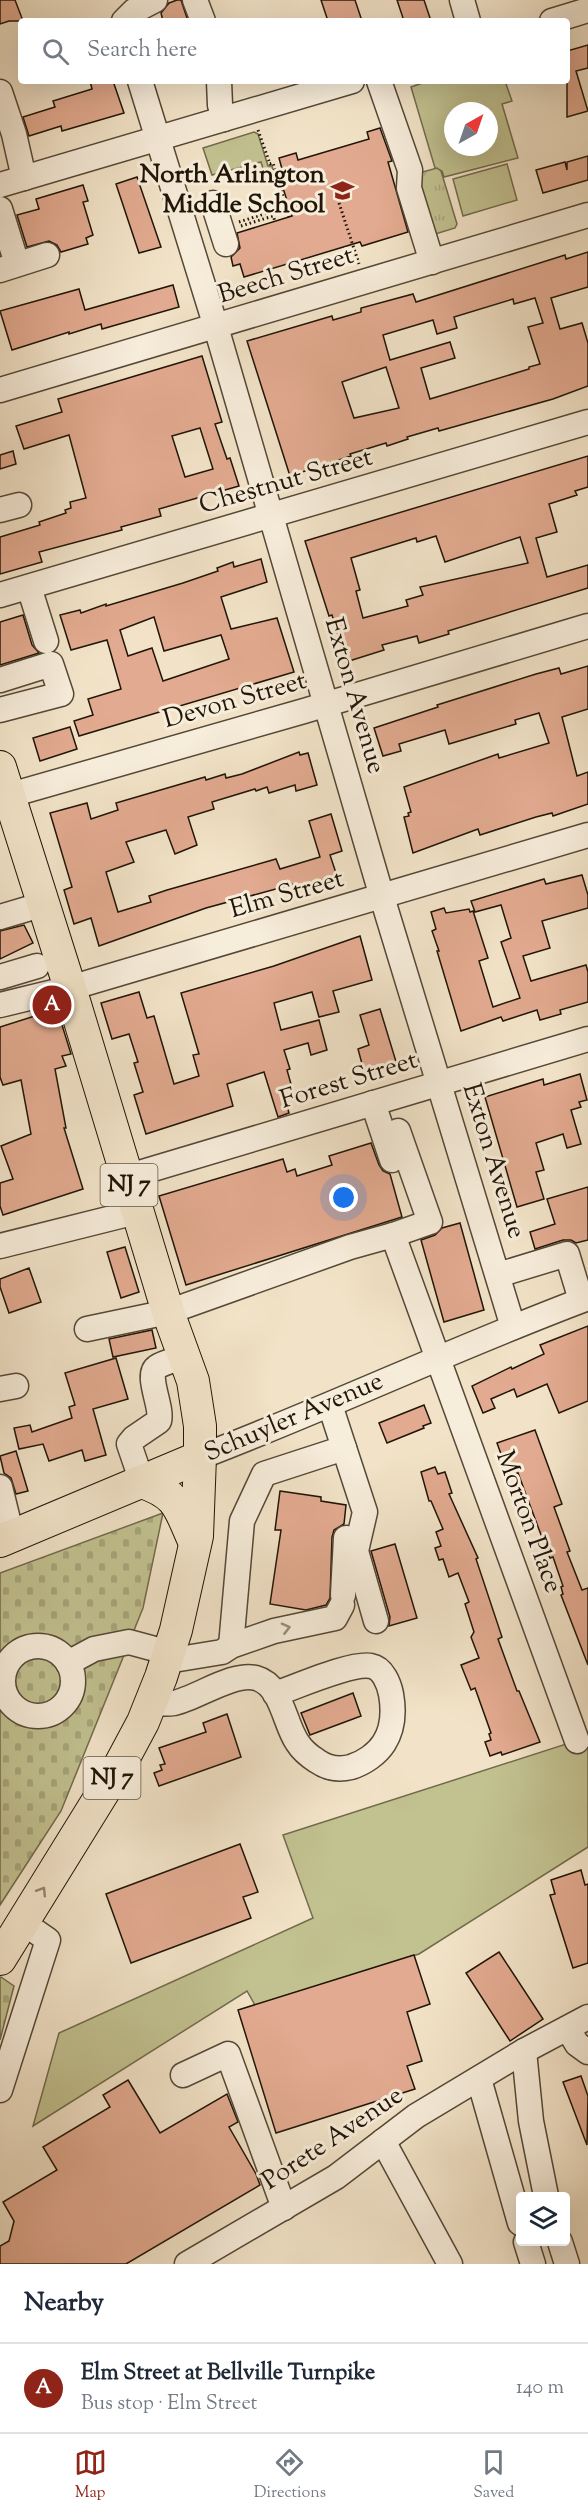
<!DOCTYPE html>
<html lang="en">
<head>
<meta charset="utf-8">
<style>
  body { margin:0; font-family:"Sorts Mill Goudy",serif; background:#f2f2f3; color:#1f2937 }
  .controls { position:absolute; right:18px; bottom:18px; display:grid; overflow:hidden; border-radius:6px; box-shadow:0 6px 24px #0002 }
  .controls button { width:54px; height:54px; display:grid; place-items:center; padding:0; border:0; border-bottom:2px solid #e0e1e3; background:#fff; color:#1f2937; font:30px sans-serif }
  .compass { position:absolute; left:444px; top:102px; width:54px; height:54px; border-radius:50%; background:#fff; box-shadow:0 6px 24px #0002; rotate:40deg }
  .you { position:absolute; left:344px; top:1198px; width:21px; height:21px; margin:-15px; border:4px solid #fff; border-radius:50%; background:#1a73e8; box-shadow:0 0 0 9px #1a73e833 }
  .badge { display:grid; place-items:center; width:39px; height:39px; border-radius:50%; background:#8f2418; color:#fff; font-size:20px; font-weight:700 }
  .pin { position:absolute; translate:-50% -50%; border:3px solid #fff; box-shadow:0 2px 6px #0006 }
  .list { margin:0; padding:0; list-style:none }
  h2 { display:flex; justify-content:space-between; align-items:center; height:78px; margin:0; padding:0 24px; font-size:26px }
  h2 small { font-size:20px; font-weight:400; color:#747a83 }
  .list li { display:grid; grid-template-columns:39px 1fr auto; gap:18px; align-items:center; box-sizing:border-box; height:90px; padding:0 24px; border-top:2px solid #e0e1e3 }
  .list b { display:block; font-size:22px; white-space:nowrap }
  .list p { margin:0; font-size:20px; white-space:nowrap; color:#747a83 }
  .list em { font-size:20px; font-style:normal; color:#747a83 }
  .icon { flex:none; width:33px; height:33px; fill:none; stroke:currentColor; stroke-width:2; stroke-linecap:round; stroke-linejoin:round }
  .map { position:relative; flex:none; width:588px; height:2264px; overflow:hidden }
  .search { position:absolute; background:#fff; box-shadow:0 6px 24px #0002; left:18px; right:18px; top:18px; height:66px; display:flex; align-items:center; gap:15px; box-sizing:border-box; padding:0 21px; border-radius:6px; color:#747a83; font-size:22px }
  .sheet { height:168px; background:#fff }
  nav { display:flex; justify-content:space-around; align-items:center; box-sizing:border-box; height:84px; border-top:2px solid #e0e1e3; background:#fff; font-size:16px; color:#747a83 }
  nav a { display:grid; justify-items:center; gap:3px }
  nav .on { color:#8f2418 }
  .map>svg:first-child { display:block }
</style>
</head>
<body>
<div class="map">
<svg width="588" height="2264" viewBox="0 0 588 2264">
  <defs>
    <pattern id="cemetery-stones" width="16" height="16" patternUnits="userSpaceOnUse" patternTransform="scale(1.5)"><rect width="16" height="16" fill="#c2c190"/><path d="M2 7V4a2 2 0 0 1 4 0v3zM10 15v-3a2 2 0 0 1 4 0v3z" fill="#a6a57b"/></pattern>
    <pattern id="park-tufts" width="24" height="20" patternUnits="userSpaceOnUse" patternTransform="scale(1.5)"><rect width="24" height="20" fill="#c2c190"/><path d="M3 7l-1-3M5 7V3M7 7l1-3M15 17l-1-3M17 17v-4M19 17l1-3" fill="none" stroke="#a6a57b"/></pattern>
  </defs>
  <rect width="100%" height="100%" fill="#f2e3c8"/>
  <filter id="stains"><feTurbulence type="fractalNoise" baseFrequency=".00333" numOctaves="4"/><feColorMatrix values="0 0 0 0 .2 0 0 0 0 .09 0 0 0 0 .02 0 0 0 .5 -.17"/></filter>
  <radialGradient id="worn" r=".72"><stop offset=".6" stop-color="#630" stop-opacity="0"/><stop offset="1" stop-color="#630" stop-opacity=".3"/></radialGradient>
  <!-- grass -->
  <g fill="#c2c190" stroke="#716b4c" stroke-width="1.5" fill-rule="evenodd">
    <path d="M428,81H505L512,101L502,104L518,158L444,177L442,171L435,168L411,87ZM453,111H489V147H453Z"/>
    <path d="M254,132L258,134L268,166H272L274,174L265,175L261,162L212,175L203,148Z"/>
    <path d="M507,164L517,200L463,216L453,179Z"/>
    <path d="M588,1737V1847L419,1954L255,2005L247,1991L33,2126L59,2033L313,1918L283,1835Z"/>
  </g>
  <!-- cemetery -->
  <g fill="url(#cemetery-stones)" stroke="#716b4c" stroke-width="1.5">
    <path d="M163,1513L143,1608L61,1811L0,1905V1573Z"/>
    <path d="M1,1977L14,1986L0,2040V1978Z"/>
  </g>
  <!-- park -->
  <path fill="url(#park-tufts)" stroke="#716b4c" stroke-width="1.5" d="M437,168L441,171L457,224L455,228L432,235L415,174Z"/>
  <!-- building -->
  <g fill="#e2aa90" stroke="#201507" stroke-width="1.5" fill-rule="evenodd">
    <path d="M0,0H15L23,21H9L0,24Z"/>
    <path d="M177,0H181L188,21H163L161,13L169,3Z"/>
    <path d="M321,0H355L362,21H328Z"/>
    <path d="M397,0H424L431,21H404Z"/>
    <path d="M588,45V68L576,71L588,111L567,117V51Z"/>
    <path d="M90,81H113L124,113L62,131L61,126L29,136L23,117L55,107L53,101L92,89Z"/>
    <path d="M380,128L392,161L388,162L408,232L362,246L360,242L244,277L240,264L233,266L231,257L240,248L237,233L292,216L281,182L285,180L279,158L296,153L298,160L369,139L367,132Z"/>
    <path d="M588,156V180L543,193L536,170L565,162L567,170V162Z"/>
    <path d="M137,177L161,247L139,253L116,184Z"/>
    <path d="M83,185L88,201L83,202L93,235L86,238L88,244L61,252L57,245L49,241L27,247L17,215L39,209L36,199Z"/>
    <path d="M588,252V287L551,298L560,329L582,323L588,343V386L553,399L439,431L438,428L407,437L408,439L387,446L386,443L350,454L351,456L290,476L247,341L332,316L333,320L361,312V308L413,294L416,302L565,255L566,259ZM535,298L543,323L528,327L540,364L529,367V369L430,399L421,368L455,358L450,342L390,360L383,335L433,320L437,334L457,328L454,317L513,299L514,304ZM386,367L399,408L354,418L342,382Z"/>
    <path d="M173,285L179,307L102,329L101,324L69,334V332L12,350L0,311L79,289L85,310Z"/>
    <path d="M202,356L222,422L215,424L227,459L230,458L239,486L159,509L161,516L121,527L122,530L39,552L42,562L0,574V537L40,525L39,522L66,513L65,510L71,508L70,502L86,498L69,435L24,449L16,426L62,412L58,399ZM200,428L213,469L185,477L172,436Z"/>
    <path d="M13,451L16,464L0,469V455Z"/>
    <path d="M588,456V487L575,491L577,495L549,504L557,532L536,538L547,577L588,565V588L448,631L449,634L419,643L417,636L382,645L384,650L346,662L332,615L329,616L305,541ZM436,536L445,562L520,537L528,563L420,587L423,595L406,600L408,606L363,618L356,591L360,590L351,558L416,538L417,542Z"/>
    <path d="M261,559L267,582L221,597L231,629L277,618L294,672L79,736L74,721L93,715L88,699L121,689L107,640L71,650L60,615L80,610L81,613L106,604V606L183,583L218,571L217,568L233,562L234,567ZM154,617L164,651L221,635L229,659L163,681L152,648L128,656L120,630Z"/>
    <path d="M23,615L32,645L39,653L0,665V622Z"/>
    <path d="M588,666V709L562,717L577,776L588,772V804L553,816L552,813L536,817L480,835L478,829L413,853L404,817L409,816L408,813L411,812L404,787L498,754L499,758L549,743L539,713L515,720L516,724L449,744L445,730L399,744L401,751L383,756L374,728L438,707L437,705L536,674L559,668L561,674Z"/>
    <path d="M70,727L77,749L40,761L33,738Z"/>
    <path d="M299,752L300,755L308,753L317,785L296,791L295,785L269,793L267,787L256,791L255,789L212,802L214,809L188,817L197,845L175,854L166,830L126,842L134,862L106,872L118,912L151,902L149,896L167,890L269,861L276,859L280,869L320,857L309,821L331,814L342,851L330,855L337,876L295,888L294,884L206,908L99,946L91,918L74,924L64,890L72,887L50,813L87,803L91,819L118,810L116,803L205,777L206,780L225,774L226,778L242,774Z"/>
    <path d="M582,875L588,895V908L542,921L550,948L523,956L531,981L586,965L588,972V1002L560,1010L561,1014L540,1020L537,1010L503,1021L501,1017L461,1031L437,951H439L432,931L436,929L431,912L444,908L446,913L469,909L470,912L473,911L488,958L479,961L493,1007L520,998L501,942L511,938L501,905L475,912L471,901L544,879L546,884Z"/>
    <path d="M24,925L33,943L0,959V931Z"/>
    <path d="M360,936L372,980L333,991L339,1012L319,1017L312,992L274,1003L281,1030L319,1020L327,1050L311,1055L308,1043L284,1050L290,1069L287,1070L291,1084L282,1087L289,1113L278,1117L264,1072L227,1084L233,1106L146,1134L134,1095L143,1092L134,1063L138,1062L129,1034L112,1039L101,1003L139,992L147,1018L154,1016L174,1084L199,1076L193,1055L199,1054L181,993L274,966Z"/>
    <path d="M57,1009L71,1054L62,1056L66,1066L55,1069L66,1128H64L83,1189L3,1215L0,1206V1183L13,1179L1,1146L31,1134L21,1080L3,1085L0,1077V1027Z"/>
    <path d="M380,1009L397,1065L365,1075L358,1049L369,1045L360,1015Z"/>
    <path d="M580,1074L587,1100L579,1102L581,1107L571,1110L581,1144L567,1148L563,1134L536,1143L544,1170L536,1172L544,1199L517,1207L485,1097L543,1079L544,1085Z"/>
    <path d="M371,1143L379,1165L383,1171L390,1174L402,1217L186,1285L159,1196L283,1159L287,1172L295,1169L297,1176L332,1165L329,1156Z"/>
    <path d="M588,1187V1240L576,1243L571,1240H563L535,1249L530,1232L555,1224L547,1199Z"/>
    <path d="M460,1223L484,1310L444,1322L421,1240L435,1235L442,1228Z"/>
    <path d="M125,1247L139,1292L121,1298L107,1252Z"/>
    <path d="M29,1268L41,1302L9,1313L0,1287V1279Z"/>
    <path d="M588,1326V1401L559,1413L547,1384L517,1397L514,1389L491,1399L495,1408L483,1413L472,1386L511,1367L512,1369L544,1354L540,1345Z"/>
    <path d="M152,1330L156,1348L113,1357L109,1339Z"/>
    <path d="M116,1358L128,1399L93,1409L106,1455L85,1461L82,1450L49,1461L43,1444L19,1449L14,1428L30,1425L32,1432L72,1418L69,1407L75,1405L65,1373Z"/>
    <path d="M424,1405L431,1423L423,1426L424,1428L387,1443L379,1423Z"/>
    <path d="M535,1430L562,1504L554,1507L570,1551L567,1552L582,1590L588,1588V1665L561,1595L563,1594L561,1587L563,1586L553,1557L550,1558L547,1551L518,1473L509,1476L497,1443Z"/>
    <path d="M16,1451L28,1491L16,1494L11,1478L4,1473L0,1456Z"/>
    <path d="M435,1467L438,1474L445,1472L452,1493L449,1494L478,1558L476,1559L502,1637L498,1639L517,1691H519L540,1742L502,1755L501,1752L490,1756L485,1742L491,1740L489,1734L491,1733L475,1688L471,1690L461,1665L479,1658L471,1637L474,1632L465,1604L469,1602L458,1573L449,1577L443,1559L439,1560L435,1548L441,1546L436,1532L443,1529L431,1501H429L421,1472Z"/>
    <path d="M280,1491L321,1497V1501L346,1505L344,1524L334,1530L332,1537L330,1598L326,1605L306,1610L270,1604L281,1530H275Z"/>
    <path d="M395,1544L417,1618L389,1626L390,1617L371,1551Z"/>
    <path d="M353,1693L361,1716L310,1735L301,1713Z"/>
    <path d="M227,1714L241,1757L159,1786L154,1773L162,1770L160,1765L165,1764L159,1748L206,1732L203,1723Z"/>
    <path d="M240,1844L258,1892L243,1897L251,1918L131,1963L106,1894Z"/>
    <path d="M581,1870L585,1885L588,1884V1963L573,1968L550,1895L555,1894L551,1880Z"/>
    <path d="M499,1952L543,2019L510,2041L466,1973Z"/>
    <path d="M414,1955L430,2004L407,2012L422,2061L407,2066L415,2089L276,2133L238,2010Z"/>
    <path d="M581,2076L588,2096L587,2145L563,2082Z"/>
    <path d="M128,2080L160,2133L227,2094L238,2122L229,2127L256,2174L260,2185L126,2264H0V2246L9,2241L14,2221L3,2202L57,2170L43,2147L110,2107L103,2095Z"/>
  </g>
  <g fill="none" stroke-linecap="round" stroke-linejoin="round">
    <defs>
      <g id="minor">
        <path d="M195,0L203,21"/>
        <path d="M462,0L468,21"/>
        <path d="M124,21L134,11L155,0"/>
        <path d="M552,21L588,10"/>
        <path d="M140,81L216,327L382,897L513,1327"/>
        <path d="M219,81L220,105L224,119"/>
        <path d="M379,81L410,170L409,188L432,262"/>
        <path d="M0,92L14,134L24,178"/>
        <path d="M0,185L352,81"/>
        <path d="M213,203L226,244"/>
        <path d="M0,209L17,264"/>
        <path d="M0,270L47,255"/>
        <path d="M0,390L588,215"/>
        <path d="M0,510L19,505"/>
        <path d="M29,587L46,641"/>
        <path d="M0,595L588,422"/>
        <path d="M0,680L51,664L61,694L0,710"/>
        <path d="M0,798L304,711L588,626"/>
        <path d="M0,917L44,904"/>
        <path d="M0,977L37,966"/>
        <path d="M0,1005L70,988L588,835"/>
        <path d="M373,1103L392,1160"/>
        <path d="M398,1131L430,1222L393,1235L577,1741"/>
        <path d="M126,1177L588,1039"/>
        <path d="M0,1246L136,1212"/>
        <path d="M498,1275L567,1254L581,1300"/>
        <path d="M87,1329L168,1312L350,1247L393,1235"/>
        <path d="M0,1389L16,1386"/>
        <path d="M330,1405L365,1512L356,1551L376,1621"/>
        <path d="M200,1457C331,1407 457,1347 588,1298"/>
        <path d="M142,1482L129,1444L134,1438L159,1421C163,1407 145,1375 157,1367C164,1362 176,1360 184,1357"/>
        <path d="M0,1487L12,1536"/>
        <path d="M343,1595L346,1538"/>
        <path d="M231,1646L242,1521L264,1474L344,1448"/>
        <circle cx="38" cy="1681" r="35"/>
        <path d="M167,1661L222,1652L231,1646L274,1631L335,1618L342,1605"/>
        <path d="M68,1663L94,1649L129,1642L155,1649"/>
        <path d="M151,1703C158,1703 167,1704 174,1703C197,1698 233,1672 256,1678C282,1685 284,1723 297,1742C302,1750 309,1756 317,1761C327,1768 339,1770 351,1767C364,1763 377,1754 384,1743C393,1729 394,1711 391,1694C389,1684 383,1668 371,1666C352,1662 296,1687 275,1694"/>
        <path d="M568,2029L577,2044L588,2052"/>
        <path d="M524,2051L531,2121L546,2196"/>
        <path d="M183,2075L228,2054L284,2208"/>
        <path d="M479,2079L520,2223"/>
        <path d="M0,2090L48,1940L22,1922"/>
        <path d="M383,2141L450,2264"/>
        <path d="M526,2242L533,2264"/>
        <path d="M560,2242L567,2264"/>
        <path d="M187,2264L336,2177L416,2116L524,2051L588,2017"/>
      </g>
      <g id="major">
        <path d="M0,767L70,988L168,1312L193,1381L200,1426V1457L197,1536L176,1630L161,1677L143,1722L120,1765L0,1959"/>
        <path d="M142,1482C180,1495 179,1509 195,1543"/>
        <path d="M0,1541L200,1457"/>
      </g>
    </defs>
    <!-- minor casing -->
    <use href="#minor" stroke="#544837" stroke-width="27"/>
    <!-- major casing -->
    <use href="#major" stroke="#201507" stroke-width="34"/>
    <!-- path -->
    <g stroke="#201507" stroke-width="3" stroke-dasharray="1.5 3" stroke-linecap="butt">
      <path d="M258,130L270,164L273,163L289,217"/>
      <path d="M339,203L359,264"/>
      <path d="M239,222L286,207"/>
      <path d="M241,226L273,216L275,221"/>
    </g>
    <!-- minor -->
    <use href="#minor" stroke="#f7eddb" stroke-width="24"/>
    <!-- major -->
    <use href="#major" stroke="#f2e3c8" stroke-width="32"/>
  </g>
  <!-- one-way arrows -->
  <defs><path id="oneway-chevron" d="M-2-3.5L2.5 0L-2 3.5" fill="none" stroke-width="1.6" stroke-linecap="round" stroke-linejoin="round" transform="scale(1.5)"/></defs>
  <use stroke="#968c7c" href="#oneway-chevron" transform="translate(286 1628) rotate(-14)"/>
  <use stroke="#948671" href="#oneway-chevron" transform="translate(42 1891) rotate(-58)"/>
  <!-- icons -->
  <defs>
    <symbol id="school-bare" viewBox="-9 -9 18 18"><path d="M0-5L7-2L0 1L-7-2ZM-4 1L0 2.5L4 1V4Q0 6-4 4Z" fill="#8f2418" stroke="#f7eddb" stroke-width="2.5" paint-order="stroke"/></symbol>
  </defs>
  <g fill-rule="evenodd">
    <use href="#school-bare" x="326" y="174" width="33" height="33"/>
  </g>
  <g text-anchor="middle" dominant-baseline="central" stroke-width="6" stroke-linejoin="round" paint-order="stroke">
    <!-- shield labels -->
    <g fill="#f7eddb" stroke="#605647" stroke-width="1.5">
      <rect x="100.5" y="1164" width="57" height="42" rx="4.5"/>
      <rect x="83.5" y="1757" width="57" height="42" rx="4.5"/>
    </g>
    <g font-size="24" font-weight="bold" fill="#201507">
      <text x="129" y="1185">NJ 7</text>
      <text x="112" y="1778">NJ 7</text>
    </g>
    <!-- poi labels -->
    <g font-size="26" font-weight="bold" fill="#201507" stroke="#f7eddb" text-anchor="end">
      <text x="325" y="175">North Arlington<tspan x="325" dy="30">Middle School</tspan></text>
    </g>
    <!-- street labels -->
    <g font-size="26" fill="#201507" stroke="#f7eddb">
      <text transform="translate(286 276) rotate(-17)">Beech Street</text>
      <text transform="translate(286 482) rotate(-16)">Chestnut Street</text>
      <text transform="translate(354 696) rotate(74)">Exton Avenue</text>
      <text transform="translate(235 701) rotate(-16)">Devon Street</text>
      <text transform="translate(287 895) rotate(-16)">Elm Street</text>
      <text transform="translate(349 1081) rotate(-17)">Forest Street</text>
      <text transform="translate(493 1161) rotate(73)">Exton Avenue</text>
      <text transform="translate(294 1418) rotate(-23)">Schuyler Avenue</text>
      <text transform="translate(528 1522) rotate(70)">Morton Place</text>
      <text transform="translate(333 2139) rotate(-34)">Porete Avenue</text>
    </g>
  </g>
  <rect width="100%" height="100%" filter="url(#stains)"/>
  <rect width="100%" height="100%" fill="url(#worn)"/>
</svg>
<div class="controls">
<button><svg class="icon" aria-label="layers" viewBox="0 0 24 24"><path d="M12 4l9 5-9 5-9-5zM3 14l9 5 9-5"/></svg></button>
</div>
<svg class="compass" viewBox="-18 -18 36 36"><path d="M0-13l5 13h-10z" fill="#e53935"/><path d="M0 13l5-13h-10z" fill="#747a83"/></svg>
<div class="you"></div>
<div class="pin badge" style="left:52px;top:1005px">A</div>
<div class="search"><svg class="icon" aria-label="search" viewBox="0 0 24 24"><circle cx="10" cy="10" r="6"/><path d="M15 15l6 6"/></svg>Search here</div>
</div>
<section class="sheet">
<h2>Nearby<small></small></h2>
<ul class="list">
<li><span class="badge">A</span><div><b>Elm Street at Bellville Turnpike</b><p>Bus stop · Elm Street</p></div><em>140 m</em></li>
</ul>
</section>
<nav>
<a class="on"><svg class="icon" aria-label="map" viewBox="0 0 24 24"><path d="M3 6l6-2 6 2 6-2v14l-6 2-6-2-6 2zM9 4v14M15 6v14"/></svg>Map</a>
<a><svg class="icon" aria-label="directions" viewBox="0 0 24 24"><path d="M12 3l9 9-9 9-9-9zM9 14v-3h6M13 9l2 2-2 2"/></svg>Directions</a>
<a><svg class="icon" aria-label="saved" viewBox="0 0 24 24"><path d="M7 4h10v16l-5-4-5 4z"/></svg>Saved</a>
</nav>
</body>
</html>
